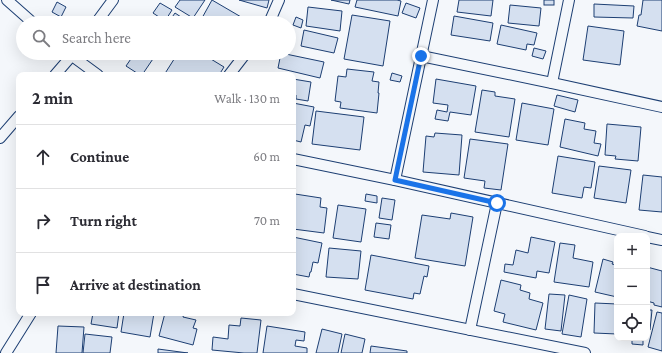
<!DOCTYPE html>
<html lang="en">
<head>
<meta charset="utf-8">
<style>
  body { margin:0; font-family:"Crimson Pro",serif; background:#f7f7f7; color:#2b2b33 }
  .controls { position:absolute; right:12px; bottom:12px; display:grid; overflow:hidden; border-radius:8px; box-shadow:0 4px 16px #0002 }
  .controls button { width:36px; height:36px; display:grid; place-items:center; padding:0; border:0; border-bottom:1px solid #e1e1e2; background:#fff; color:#2b2b33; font:20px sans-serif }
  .stop { position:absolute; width:12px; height:12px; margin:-9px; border:3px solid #1a73e8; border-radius:50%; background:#fff }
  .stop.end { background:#1a73e8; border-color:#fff; box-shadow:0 1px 4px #0008 }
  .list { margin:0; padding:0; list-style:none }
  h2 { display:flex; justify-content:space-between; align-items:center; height:52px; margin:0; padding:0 16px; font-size:17px }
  h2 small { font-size:13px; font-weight:400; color:#7c7c81 }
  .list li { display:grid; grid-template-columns:26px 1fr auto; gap:12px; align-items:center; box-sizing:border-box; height:64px; padding:0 16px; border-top:1px solid #e1e1e2 }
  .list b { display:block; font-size:15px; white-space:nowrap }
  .list em { font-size:13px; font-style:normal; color:#7c7c81 }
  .icon { flex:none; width:22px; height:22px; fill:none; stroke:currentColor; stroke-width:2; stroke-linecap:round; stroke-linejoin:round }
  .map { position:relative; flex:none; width:662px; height:353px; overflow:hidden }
  .search { position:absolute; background:#fff; box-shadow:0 4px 16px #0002; left:16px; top:16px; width:280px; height:44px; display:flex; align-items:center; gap:10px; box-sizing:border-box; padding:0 14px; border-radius:22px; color:#7c7c81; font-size:15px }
  .panel { position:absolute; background:#fff; box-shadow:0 4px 16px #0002; left:16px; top:72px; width:280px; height:244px; border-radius:8px }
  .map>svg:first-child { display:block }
</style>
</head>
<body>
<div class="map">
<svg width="662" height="353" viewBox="0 0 662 353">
  <rect width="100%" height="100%" fill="#f4f7fb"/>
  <!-- building -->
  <g fill="#d5e0f0" stroke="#1d3f73">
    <path d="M180,0H205L193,18L175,7Z"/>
    <path d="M212,0L248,21L247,23H210L202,18Z"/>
    <path d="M239,0H269L267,8Z"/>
    <path d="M331,0H350L349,4Z"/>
    <path d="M357,0H397L401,1L398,16L355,7Z"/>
    <path d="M459,0H493L491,16L457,12Z"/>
    <rect x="544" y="0" width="10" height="5"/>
    <path d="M643,0H662V31L637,26L639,15H641Z"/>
    <path d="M57,2L66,7L61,17L52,12Z"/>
    <path d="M160,3L172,10L165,21L153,13Z"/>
    <path d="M406,3L420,8L416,18L402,13Z"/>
    <path d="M594,4L634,6L633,18L594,17Z"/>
    <path d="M510,5L541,8L539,26L508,23Z"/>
    <path d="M308,7L342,11L340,31L306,26Z"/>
    <path d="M175,13L190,23H168Z"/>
    <path d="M352,15L390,21L383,66L344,59Z"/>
    <path d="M454,16L493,23L490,41L451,35Z"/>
    <path d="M296,17L303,20L301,28L293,25Z"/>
    <path d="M501,25L537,33L534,45L527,44L526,50L497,44Z"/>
    <path d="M588,26L624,31L620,65L583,60Z"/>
    <path d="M304,30L338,38L334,53L301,46Z"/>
    <path d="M534,48L546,51L543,59L532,56Z"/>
    <path d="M135,53H157L142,75H140L126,66Z"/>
    <path d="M178,53H201L224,67L219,75H164Z"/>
    <path d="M281,53L324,62L320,78L278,68Z"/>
    <path d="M347,69L374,72L372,81L379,82L378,93H379L377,113L340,108L341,102L335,101L338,76L346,77Z"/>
    <path d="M392,73L402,76L400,82L390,80Z"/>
    <path d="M293,79L311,82L308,101L296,99V95L293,94Z"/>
    <path d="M436,79L476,86L471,115L450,112L448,121L435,119L437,110L447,112L448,105L433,103Z"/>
    <path d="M482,90L495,92V96L515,99L509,137L475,132Z"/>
    <path d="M557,95L578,100L575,112L554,106Z"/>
    <path d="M293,103L314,107L310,126L305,125L301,142L293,140Z"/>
    <path d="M522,103L554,109L548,145L516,140Z"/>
    <path d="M316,111L364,117L360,150L312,144Z"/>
    <path d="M565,119L585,123L584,129L596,131L594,143L601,144L598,156L560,147Z"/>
    <path d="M607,124L641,127L638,161L615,159L616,156L605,155Z"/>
    <path d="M435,133L462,135L459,175L423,172L426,136L434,137Z"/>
    <path d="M470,139L508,144L501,190L484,188L485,181L464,178Z"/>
    <path d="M558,156L595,162L591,188L584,187L582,198L552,193Z"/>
    <path d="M599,166L631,170L626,203L594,198Z"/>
    <path d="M643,175L662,177V212L639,210Z"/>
    <path d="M293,179L295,180L294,198H293Z"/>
    <path d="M295,194L321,198L320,207L327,208L324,233L293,229V207Z"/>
    <path d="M366,194L377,196V203L365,201Z"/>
    <path d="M382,198L395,200L392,220L379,218Z"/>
    <path d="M338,205L366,209L361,242L333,238Z"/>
    <path d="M451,213L473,217L465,266L415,258L422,215L450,219Z"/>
    <path d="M376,223L391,225L389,239L374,237Z"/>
    <path d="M293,237L322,243L318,263L313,262L311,272H310L309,277L293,274Z"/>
    <path d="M531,237L555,242L549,273L537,271L536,278L504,272L505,264L513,265L516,250L528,253Z"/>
    <path d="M560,243L575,245L573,258L593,262L589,287L554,282Z"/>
    <path d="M329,248L361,251L358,279L326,277Z"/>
    <path d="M371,255L429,266L427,277L424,276L420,294L414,293L413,299L365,290Z"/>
    <path d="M603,259L613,262L612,264L617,265V297L595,292Z"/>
    <path d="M647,267L662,271V307L654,305V303L647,301Z"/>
    <path d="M501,280L521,285L520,290L530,293L529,299L543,303L536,330L503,322L505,314L494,311Z"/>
    <path d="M549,294L565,295L561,331L545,329Z"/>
    <path d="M569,295L587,299L581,337L562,334Z"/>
    <path d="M595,303L617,304V334L594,333Z"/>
    <path d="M647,310H652L650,330H647Z"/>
    <path d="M657,312L662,313V351L648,347Z"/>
    <path d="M93,313H119L117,328L91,324Z"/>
    <path d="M124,313H154L150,337L121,332Z"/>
    <path d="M165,313H184L183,317L196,320L193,328L197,329L193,345L159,336Z"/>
    <path d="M241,318L261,320L257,353H244L212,350L213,337L228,339L229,325L240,326Z"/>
    <path d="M58,326L84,327L82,353H56Z"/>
    <path d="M267,326L305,332L304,341L296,340L295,346L307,348V353H263Z"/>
    <path d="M322,329L342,334L338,353H316Z"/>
    <path d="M85,334L112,337L110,353H83Z"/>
    <path d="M345,334L365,339L362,353H341Z"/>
    <path d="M632,338H643V345L632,344Z"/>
    <path d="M371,346L407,351V353H370Z"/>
    <path d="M158,349L188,353H158Z"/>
  </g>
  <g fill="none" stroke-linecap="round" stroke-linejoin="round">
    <defs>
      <g id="street">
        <path d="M7,0L33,23"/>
        <path d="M96,23L113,0"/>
        <path d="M269,23L279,0"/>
        <path d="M68,53L98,75"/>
        <path d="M421,56L552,83L662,107"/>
        <path d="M55,75L74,53"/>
        <path d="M229,75L246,53"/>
        <path d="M552,83L569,0"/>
        <path d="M0,138L19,116"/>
        <path d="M293,159L395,180L645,236"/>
        <path d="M395,180L433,0"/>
        <path d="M647,237L662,240"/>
        <path d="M293,294L585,353"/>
        <path d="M470,330L497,203"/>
        <path d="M6,353L31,313"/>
      </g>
    </defs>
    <!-- street casing -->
    <use href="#street" stroke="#1d3f73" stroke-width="12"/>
    <!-- street -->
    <use href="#street" stroke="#f4f7fb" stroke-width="10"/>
  </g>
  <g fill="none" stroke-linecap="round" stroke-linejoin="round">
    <!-- route -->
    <path stroke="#1a73e8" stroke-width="5" d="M421,56L395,180L497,203"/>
  </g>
</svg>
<div class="controls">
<button>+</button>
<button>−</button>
<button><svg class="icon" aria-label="locate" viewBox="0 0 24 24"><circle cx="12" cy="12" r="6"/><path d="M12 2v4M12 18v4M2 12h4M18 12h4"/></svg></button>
</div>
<div class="stop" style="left:497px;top:203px"></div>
<div class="stop end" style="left:421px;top:56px"></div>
<div class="search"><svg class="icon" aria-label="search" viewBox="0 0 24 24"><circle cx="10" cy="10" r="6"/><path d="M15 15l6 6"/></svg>Search here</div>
<section class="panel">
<h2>2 min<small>Walk · 130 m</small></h2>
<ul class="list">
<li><svg class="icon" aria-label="ahead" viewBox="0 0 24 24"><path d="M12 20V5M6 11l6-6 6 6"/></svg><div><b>Continue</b></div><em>60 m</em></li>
<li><svg class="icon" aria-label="right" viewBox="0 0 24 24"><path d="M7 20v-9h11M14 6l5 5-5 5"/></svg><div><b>Turn right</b></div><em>70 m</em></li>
<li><svg class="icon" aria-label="arrive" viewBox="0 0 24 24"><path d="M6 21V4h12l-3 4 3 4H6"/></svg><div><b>Arrive at destination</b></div></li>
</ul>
</section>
</div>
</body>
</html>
